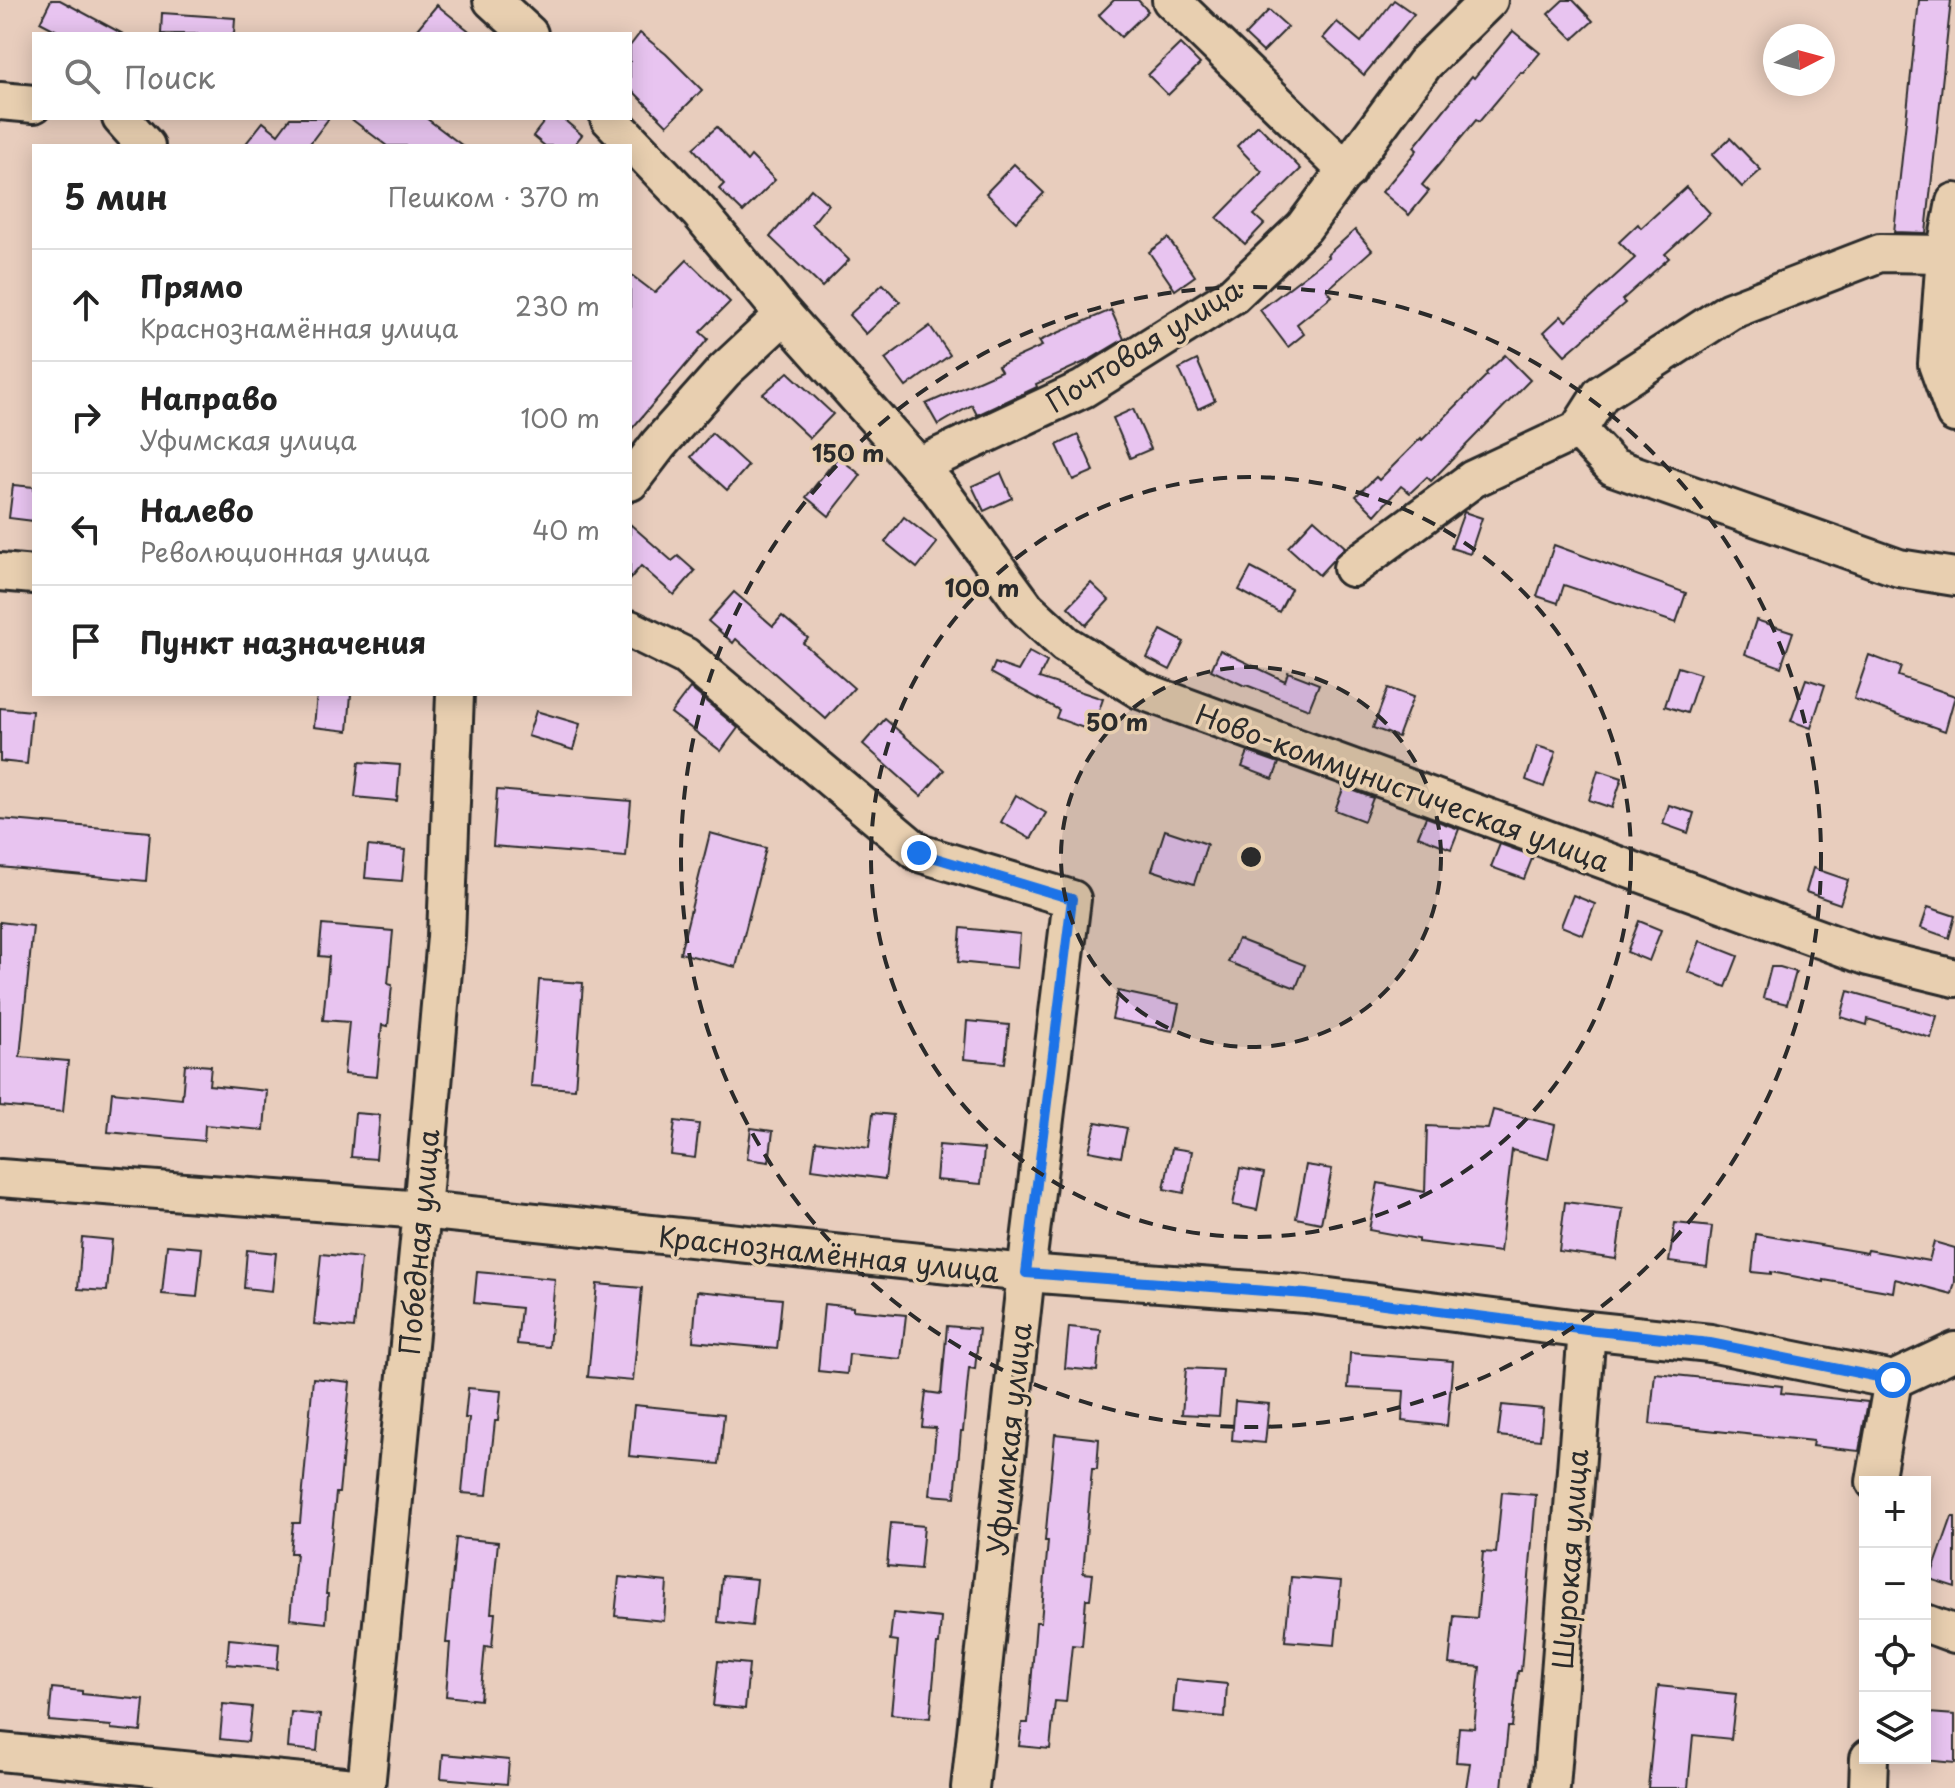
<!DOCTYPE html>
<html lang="ru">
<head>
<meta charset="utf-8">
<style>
  body { margin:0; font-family:"Playpen Sans",sans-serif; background:#f6f6f6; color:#222 }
  .controls { position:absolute; right:24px; bottom:24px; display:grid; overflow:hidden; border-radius:0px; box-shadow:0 4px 20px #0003 }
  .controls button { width:72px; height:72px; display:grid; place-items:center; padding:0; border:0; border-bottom:2px solid #e0e0e0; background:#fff; color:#222; font:40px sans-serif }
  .compass { position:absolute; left:1763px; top:24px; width:72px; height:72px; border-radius:50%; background:#fff; box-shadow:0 4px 20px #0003; rotate:84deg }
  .stop { position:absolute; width:24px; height:24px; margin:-18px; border:6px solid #1a73e8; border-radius:50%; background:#fff }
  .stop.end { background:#1a73e8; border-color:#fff; box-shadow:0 2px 8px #0008 }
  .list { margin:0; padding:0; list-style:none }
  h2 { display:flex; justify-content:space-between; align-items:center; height:104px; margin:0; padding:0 32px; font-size:34px }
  h2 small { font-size:26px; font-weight:400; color:#767676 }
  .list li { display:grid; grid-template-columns:52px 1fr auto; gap:24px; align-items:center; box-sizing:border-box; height:112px; padding:0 32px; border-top:2px solid #e0e0e0 }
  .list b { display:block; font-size:30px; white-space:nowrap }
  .list p { margin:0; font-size:26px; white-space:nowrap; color:#767676 }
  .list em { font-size:26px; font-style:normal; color:#767676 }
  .icon { flex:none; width:44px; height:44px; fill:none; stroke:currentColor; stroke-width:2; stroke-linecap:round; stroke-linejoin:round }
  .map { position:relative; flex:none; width:1955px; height:1788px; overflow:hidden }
  .search { position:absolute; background:#fff; box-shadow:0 4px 20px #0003; left:32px; top:32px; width:600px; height:88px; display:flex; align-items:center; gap:20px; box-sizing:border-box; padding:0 28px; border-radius:0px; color:#767676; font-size:30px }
  .panel { position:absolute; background:#fff; box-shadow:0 4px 20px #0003; left:32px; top:144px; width:600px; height:552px; border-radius:0px }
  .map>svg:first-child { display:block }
</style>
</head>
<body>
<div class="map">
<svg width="1955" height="1788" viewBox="0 0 1955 1788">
  <rect width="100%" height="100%" fill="#e8cdbd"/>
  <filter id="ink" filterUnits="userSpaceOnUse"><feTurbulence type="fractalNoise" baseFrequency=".0125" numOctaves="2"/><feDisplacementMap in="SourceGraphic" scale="16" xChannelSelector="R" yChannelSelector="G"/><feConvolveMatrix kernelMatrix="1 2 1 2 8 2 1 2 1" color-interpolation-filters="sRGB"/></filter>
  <g filter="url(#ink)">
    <!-- building -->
    <g fill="#e8c4f0" stroke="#2b2b2b" stroke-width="2">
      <path d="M51,0H60L123,34H63L40,22Z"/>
      <path d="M1114,0H1138L1148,11L1121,37L1099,15Z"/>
      <path d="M1394,0L1414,14L1364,75L1323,38L1337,22L1361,42Z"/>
      <path d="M1563,0H1573L1593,21L1573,39L1548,14Z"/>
      <path d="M1919,0H1951L1926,233L1894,232Z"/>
      <path d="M437,5L473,34H413Z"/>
      <path d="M1269,10L1288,27L1263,52L1245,35Z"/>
      <path d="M162,13L235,18L234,34H161Z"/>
      <path d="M1513,31L1540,53L1523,73L1521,72L1479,122L1476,120L1422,185L1429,191L1409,215L1382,192L1417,150L1414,147L1452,100L1472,76L1474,78Z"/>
      <path d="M640,33L666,54L702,90L667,125L630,88V46Z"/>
      <path d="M1180,44L1200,64L1168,95L1148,75Z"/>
      <path d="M290,118H329L308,146H244L263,122L278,134Z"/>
      <path d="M350,118H426L463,146H387Z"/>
      <path d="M547,118H562L582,135L573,146H545L533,136Z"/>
      <path d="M1258,125L1301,169L1254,215L1264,224L1245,244L1217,218L1262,172L1237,146Z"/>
      <path d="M717,127L747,161L751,156L775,180L743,212L719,189L724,184L693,148Z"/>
      <path d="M1730,138L1761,170L1742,187L1712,155Z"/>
      <path d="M1014,164L1044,193L1016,222L986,193Z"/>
      <path d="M1686,187L1710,213L1665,254L1669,258L1622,300L1625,303L1565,355L1544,332L1561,316L1566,321L1635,258L1619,242L1638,224L1641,228Z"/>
      <path d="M811,189L828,204L812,224L849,260L822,287L770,237Z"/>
      <path d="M1355,230L1372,250L1327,290L1332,296L1297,324L1304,334L1288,347L1260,310L1329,257L1327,255Z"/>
      <path d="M1168,238L1195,276L1175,290L1149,252Z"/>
      <path d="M687,260L730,302L700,332L708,339L630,431V274L655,293Z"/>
      <path d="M883,284L900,302L866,334L849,315Z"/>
      <path d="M1111,310L1124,339L1089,360L1036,384L1037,387L977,415L972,405L938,425L926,404L1001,371L998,366L1042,346L1039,341Z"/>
      <path d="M930,326L950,355L906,387L885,359Z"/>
      <path d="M1505,355L1530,380L1431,481L1427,477L1410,493L1401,486L1375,515L1356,496L1376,477L1379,480L1421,438L1422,440L1487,375L1486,373Z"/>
      <path d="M1197,360L1215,401L1198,409L1179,369Z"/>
      <path d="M788,372L833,414L810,438L763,394Z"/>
      <path d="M1133,409L1151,449L1130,458L1113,418Z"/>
      <path d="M712,433L748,466L727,490L691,457Z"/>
      <path d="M1078,435L1094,471L1073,480L1057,445Z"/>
      <path d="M838,457L861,475L829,516L806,497Z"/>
      <path d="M1001,473L1012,498L984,511L972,486Z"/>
      <path d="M13,485L34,487V521L9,518Z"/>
      <path d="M1464,512L1482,518L1470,554L1451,548Z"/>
      <path d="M904,517L937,543L917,568L885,542Z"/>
      <path d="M1314,519L1345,547L1319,575L1288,547Z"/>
      <path d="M630,524L672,561L678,556L695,571L674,595L641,566L630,579Z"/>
      <path d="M1554,545L1686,593L1676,623L1564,585L1558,603L1537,596Z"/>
      <path d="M1251,568L1291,589L1279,612L1239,590Z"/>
      <path d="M1091,583L1109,600L1086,625L1068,607Z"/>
      <path d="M734,592L773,626L782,616L808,638L803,643L854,688L826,719L736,639L733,643L708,621Z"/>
      <path d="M1756,620L1793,632L1781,667L1745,654Z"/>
      <path d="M1161,630L1184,642L1170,670L1147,658Z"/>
      <path d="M1220,650L1285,681L1288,672L1319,684L1309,709L1246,685L1245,686L1211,670Z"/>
      <path d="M1029,652L1047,662L1039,678L1103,699L1092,731L1056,718L1059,710L991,673L995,663L1018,671Z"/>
      <path d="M1869,655L1901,667L1898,676L1955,696L1945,731L1854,699Z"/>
      <path d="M1678,667L1700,674L1687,713L1665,706Z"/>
      <path d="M1806,679L1825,685L1811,728L1791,721Z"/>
      <path d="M690,688L738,728L721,751L671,713Z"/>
      <path d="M1388,688L1413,697L1398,737L1373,728Z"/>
      <path d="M317,694H351L348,731L314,727Z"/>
      <path d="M0,708L32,711L27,764L0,761Z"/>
      <path d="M536,711L580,724L573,750L528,736Z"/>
      <path d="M885,719L944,770L921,796L863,744Z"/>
      <path d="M1537,746L1556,752L1544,787L1526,780Z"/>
      <path d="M1248,752L1279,763L1273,779L1242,767Z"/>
      <path d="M359,762L400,765L397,801L355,797Z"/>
      <path d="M1598,770L1622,778L1612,808L1589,800Z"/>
      <path d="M1344,787L1373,798L1364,821L1335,810Z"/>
      <path d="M497,790L631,801L626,857L493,846Z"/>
      <path d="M1016,795L1046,813L1031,839L1001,822Z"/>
      <path d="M1669,805L1694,813L1688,833L1663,824Z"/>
      <path d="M1426,817L1459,829L1451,849L1418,836Z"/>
      <path d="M0,819L150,832L146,881L0,867Z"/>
      <path d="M1165,830L1207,844L1194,884L1152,870Z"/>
      <path d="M710,833L766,848L736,967L680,953Z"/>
      <path d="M1500,844L1533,856L1524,879L1491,867Z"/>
      <path d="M368,846L405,850L402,881L365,878Z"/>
      <path d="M1813,868L1848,880L1840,904L1806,892Z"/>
      <path d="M1573,895L1595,904L1583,935L1561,926Z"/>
      <path d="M1928,907L1955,916L1949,938L1921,928Z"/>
      <path d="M1639,921L1661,930L1649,961L1627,952Z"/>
      <path d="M0,922L33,926L20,1057L68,1061L63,1112L0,1106Z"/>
      <path d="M322,925L393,931L388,984L392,985L388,1026L382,1025L377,1077L344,1074L349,1022L323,1020L329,957L319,956Z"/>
      <path d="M961,928L1020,934L1017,968L958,962Z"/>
      <path d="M1238,939L1305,965L1296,988L1228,962Z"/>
      <path d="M1700,941L1738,956L1726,987L1688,972Z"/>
      <path d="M1771,967H1780L1796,972L1787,1004L1763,998Z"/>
      <path d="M539,980L583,983L575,1089L531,1086Z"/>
      <path d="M1118,991L1179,1004L1173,1031L1112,1019Z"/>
      <path d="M1848,991L1937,1016L1931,1038L1868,1019L1867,1025L1841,1017Z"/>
      <path d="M967,1021L1009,1025L1005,1063L964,1059Z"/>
      <path d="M185,1064L211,1066L209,1085L267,1091L264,1130L205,1125L204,1141L108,1132L112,1092L182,1099Z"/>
      <path d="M1493,1110L1555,1125L1548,1159L1512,1150L1500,1252L1418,1242V1239L1369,1230L1378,1183L1425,1192L1427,1126L1488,1129Z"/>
      <path d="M355,1113L380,1115L376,1159L351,1157Z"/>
      <path d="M873,1113L893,1115L885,1179L812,1169L816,1141L869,1148Z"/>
      <path d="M675,1121L699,1124L695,1158L671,1155Z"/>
      <path d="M1096,1122L1127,1128L1121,1157L1089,1151Z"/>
      <path d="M751,1128L773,1131L769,1162L747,1159Z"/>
      <path d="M939,1145L984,1149L981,1184L936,1180Z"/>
      <path d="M1172,1148L1192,1151L1184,1193L1164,1189Z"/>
      <path d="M1306,1165L1332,1169L1321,1223L1296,1218Z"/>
      <path d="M1240,1168L1264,1173L1257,1210L1233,1205Z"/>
      <path d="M1565,1202L1623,1209L1616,1259L1559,1251Z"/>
      <path d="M1675,1223L1712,1227L1707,1267L1669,1262Z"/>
      <path d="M1756,1234L1867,1253L1868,1250L1929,1261L1934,1242L1955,1248V1282L1952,1294L1895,1279L1893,1292L1824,1280V1282L1771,1272V1274L1752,1272Z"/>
      <path d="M82,1237L112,1240L107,1291L78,1289Z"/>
      <path d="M167,1245L202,1248L197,1297L162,1294Z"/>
      <path d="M247,1250L276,1253L272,1291L244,1288Z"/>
      <path d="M321,1254L361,1258L354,1328L314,1324Z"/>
      <path d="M477,1272L555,1279L549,1347L517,1344L521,1308L474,1303Z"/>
      <path d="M597,1284L642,1288L633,1381L588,1377Z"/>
      <path d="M697,1291L782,1299L777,1349L693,1341Z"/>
      <path d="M824,1304L853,1307V1310L906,1315L901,1359L849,1354L847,1374L818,1371Z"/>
      <path d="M947,1326L979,1329L975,1369L969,1368L963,1431H961L955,1497L930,1495L936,1428L922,1427L926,1392L941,1394Z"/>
      <path d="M1069,1327L1101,1330L1097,1371L1065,1368Z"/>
      <path d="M1350,1353L1453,1361L1447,1426L1402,1421L1404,1391L1348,1388Z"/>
      <path d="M1186,1368L1223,1370L1219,1416L1182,1414Z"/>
      <path d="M1655,1373L1782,1386L1781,1393L1868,1402L1859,1451L1812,1446L1813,1441L1650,1424Z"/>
      <path d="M313,1378L350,1382L339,1493H336L326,1594H328L326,1623L290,1619L296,1553H290L293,1523H300Z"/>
      <path d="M468,1388L501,1391L498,1421H495L487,1495L462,1493L469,1418H465Z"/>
      <path d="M1235,1401L1269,1404L1265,1443L1232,1440Z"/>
      <path d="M634,1405L724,1414L719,1464L629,1456Z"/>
      <path d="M1502,1405L1543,1409L1540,1440L1498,1436Z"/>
      <path d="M1055,1434L1099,1439L1097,1469H1092L1083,1573L1093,1574L1090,1599H1086L1082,1646L1072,1645L1066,1702L1055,1701L1050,1749L1019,1746L1022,1723H1028L1036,1622H1041L1048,1541H1045Z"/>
      <path d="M1502,1492L1536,1495L1521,1671H1518L1512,1727H1508L1502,1788H1466L1470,1763L1456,1762L1459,1727L1474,1728L1480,1667L1449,1664L1454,1616L1477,1618L1483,1552L1496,1553Z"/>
      <path d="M1952,1517H1955V1587L1930,1579Z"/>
      <path d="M891,1523L924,1526L920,1569L887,1566Z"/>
      <path d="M456,1538L498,1542L491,1613H495L492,1647L485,1646L480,1700L446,1696L450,1643H446Z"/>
      <path d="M722,1576L757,1579L752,1626L718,1622Z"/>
      <path d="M619,1577L667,1582L664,1621L615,1616Z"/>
      <path d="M1291,1577L1341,1581L1335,1645L1285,1641Z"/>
      <path d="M893,1613L941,1618L939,1644H937L930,1718L891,1714L898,1641L890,1640Z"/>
      <path d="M229,1639L279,1644L277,1669L227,1664Z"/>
      <path d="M718,1661L749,1664L745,1709L713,1706Z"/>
      <path d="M1176,1679L1227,1684L1225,1717L1173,1712Z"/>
      <path d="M1658,1686L1736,1694L1731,1739L1693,1735L1688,1788H1648Z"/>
      <path d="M52,1688L82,1691V1694L144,1700L141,1732L111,1729V1726L49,1721Z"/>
      <path d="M223,1704L252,1707L248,1742L220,1739Z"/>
      <path d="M291,1712L320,1715L317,1751L288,1748Z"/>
      <path d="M1929,1713L1955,1715V1763L1924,1760Z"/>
      <path d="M443,1754L509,1760L507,1784L441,1778Z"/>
    </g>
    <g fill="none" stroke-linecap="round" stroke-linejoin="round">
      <defs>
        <g id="minor">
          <path d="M492,0L529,34"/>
          <path d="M1171,0L1347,171"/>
          <path d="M0,101L34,104"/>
          <path d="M121,118L146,146"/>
          <path d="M609,118L699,212L784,315L939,489L1026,608L1065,644L1140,690L1869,957L1955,978"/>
          <path d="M1955,202L1945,254L1937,364L1955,414"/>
          <path d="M1578,430L1613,467L1899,568L1955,577"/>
          <path d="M918,466L1083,389L1233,295L1304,227L1424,64L1489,0"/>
          <path d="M630,482L659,444L724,371L784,315"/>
          <path d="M1352,568L1473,479L1578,430L1601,394L1730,311L1880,253L1945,254"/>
          <path d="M0,572L34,575"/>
          <path d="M630,629L685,656L919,853L1072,899L1026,1273L970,1788"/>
          <path d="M0,1178L422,1210L1026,1273L1306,1294L1587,1330L1710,1343L1893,1380"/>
          <path d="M1893,1380L1955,1351"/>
          <path d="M1875,1482L1893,1380"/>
          <path d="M1925,1623L1955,1634"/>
          <path d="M0,1752L364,1788"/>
          <path d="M366,1788L422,1210L446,937L455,694"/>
          <path d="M1551,1788L1587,1330"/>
          <path d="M1868,1788L1869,1758"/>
        </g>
      </defs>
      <!-- minor casing -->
      <use href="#minor" stroke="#2b2b2b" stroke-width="42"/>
      <!-- minor -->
      <use href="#minor" stroke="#e8cfb0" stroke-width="36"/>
    </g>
  </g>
  <g fill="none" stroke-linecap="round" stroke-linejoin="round" filter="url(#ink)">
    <!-- route -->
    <path stroke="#1a73e8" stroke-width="10" d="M919,853L1072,899L1026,1273L1306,1294L1587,1330L1710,1343L1893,1380"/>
  </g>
  <!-- distance rings -->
  <circle cx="1251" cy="857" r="190" fill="#2b2b2b" fill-opacity=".12"/>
  <g fill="none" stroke="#2b2b2b" stroke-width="4" stroke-dasharray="14 10">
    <circle cx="1251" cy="857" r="190"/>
    <circle cx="1251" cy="857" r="380"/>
    <circle cx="1251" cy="857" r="570"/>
  </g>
  <g text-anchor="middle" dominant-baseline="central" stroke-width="7" stroke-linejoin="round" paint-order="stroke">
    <!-- street labels -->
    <g font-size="28" fill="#2b2b2b" stroke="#e8cfb0">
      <text transform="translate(1143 345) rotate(-32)">Почтовая улица</text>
      <text transform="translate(1403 787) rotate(20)">Ново-коммунистическая улица</text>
      <text transform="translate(418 1242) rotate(-85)">Победная улица</text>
      <text transform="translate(829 1253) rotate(6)">Краснознамённая улица</text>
      <text transform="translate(1008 1439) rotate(-84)">Уфимская улица</text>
      <text transform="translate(1569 1559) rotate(-86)">Широкая улица</text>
    </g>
  </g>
  <circle cx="1251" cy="857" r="12" fill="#2b2b2b" stroke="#e8cfb0" stroke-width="4"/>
  <g font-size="24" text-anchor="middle" font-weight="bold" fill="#2b2b2b" stroke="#e8cfb0" stroke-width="7" stroke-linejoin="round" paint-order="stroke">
    <text x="848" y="462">150 m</text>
    <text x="982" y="597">100 m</text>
    <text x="1117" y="731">50 m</text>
  </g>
</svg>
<div class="controls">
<button>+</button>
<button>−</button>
<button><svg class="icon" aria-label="locate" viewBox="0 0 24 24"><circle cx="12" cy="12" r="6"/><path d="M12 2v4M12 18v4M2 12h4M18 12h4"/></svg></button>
<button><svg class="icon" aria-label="layers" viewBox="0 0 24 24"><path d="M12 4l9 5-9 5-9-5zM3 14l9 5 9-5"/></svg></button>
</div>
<svg class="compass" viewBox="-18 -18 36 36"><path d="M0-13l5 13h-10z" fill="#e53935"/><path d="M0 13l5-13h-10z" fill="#767676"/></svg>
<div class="stop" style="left:1893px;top:1380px"></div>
<div class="stop end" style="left:919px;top:853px"></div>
<div class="search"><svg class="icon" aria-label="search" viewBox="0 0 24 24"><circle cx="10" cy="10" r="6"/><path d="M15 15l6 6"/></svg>Поиск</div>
<section class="panel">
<h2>5 мин<small>Пешком · 370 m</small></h2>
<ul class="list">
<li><svg class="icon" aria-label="ahead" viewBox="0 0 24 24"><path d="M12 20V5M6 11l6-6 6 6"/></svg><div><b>Прямо</b><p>Краснознамённая улица</p></div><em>230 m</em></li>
<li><svg class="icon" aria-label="right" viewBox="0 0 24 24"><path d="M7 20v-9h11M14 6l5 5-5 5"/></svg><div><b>Направо</b><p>Уфимская улица</p></div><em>100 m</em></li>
<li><svg class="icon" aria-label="left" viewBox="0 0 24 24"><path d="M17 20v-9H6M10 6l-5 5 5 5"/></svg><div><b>Налево</b><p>Революционная улица</p></div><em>40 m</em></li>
<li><svg class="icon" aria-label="arrive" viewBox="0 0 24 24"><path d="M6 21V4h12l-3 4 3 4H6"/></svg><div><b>Пункт назначения</b></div></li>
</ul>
</section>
</div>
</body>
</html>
